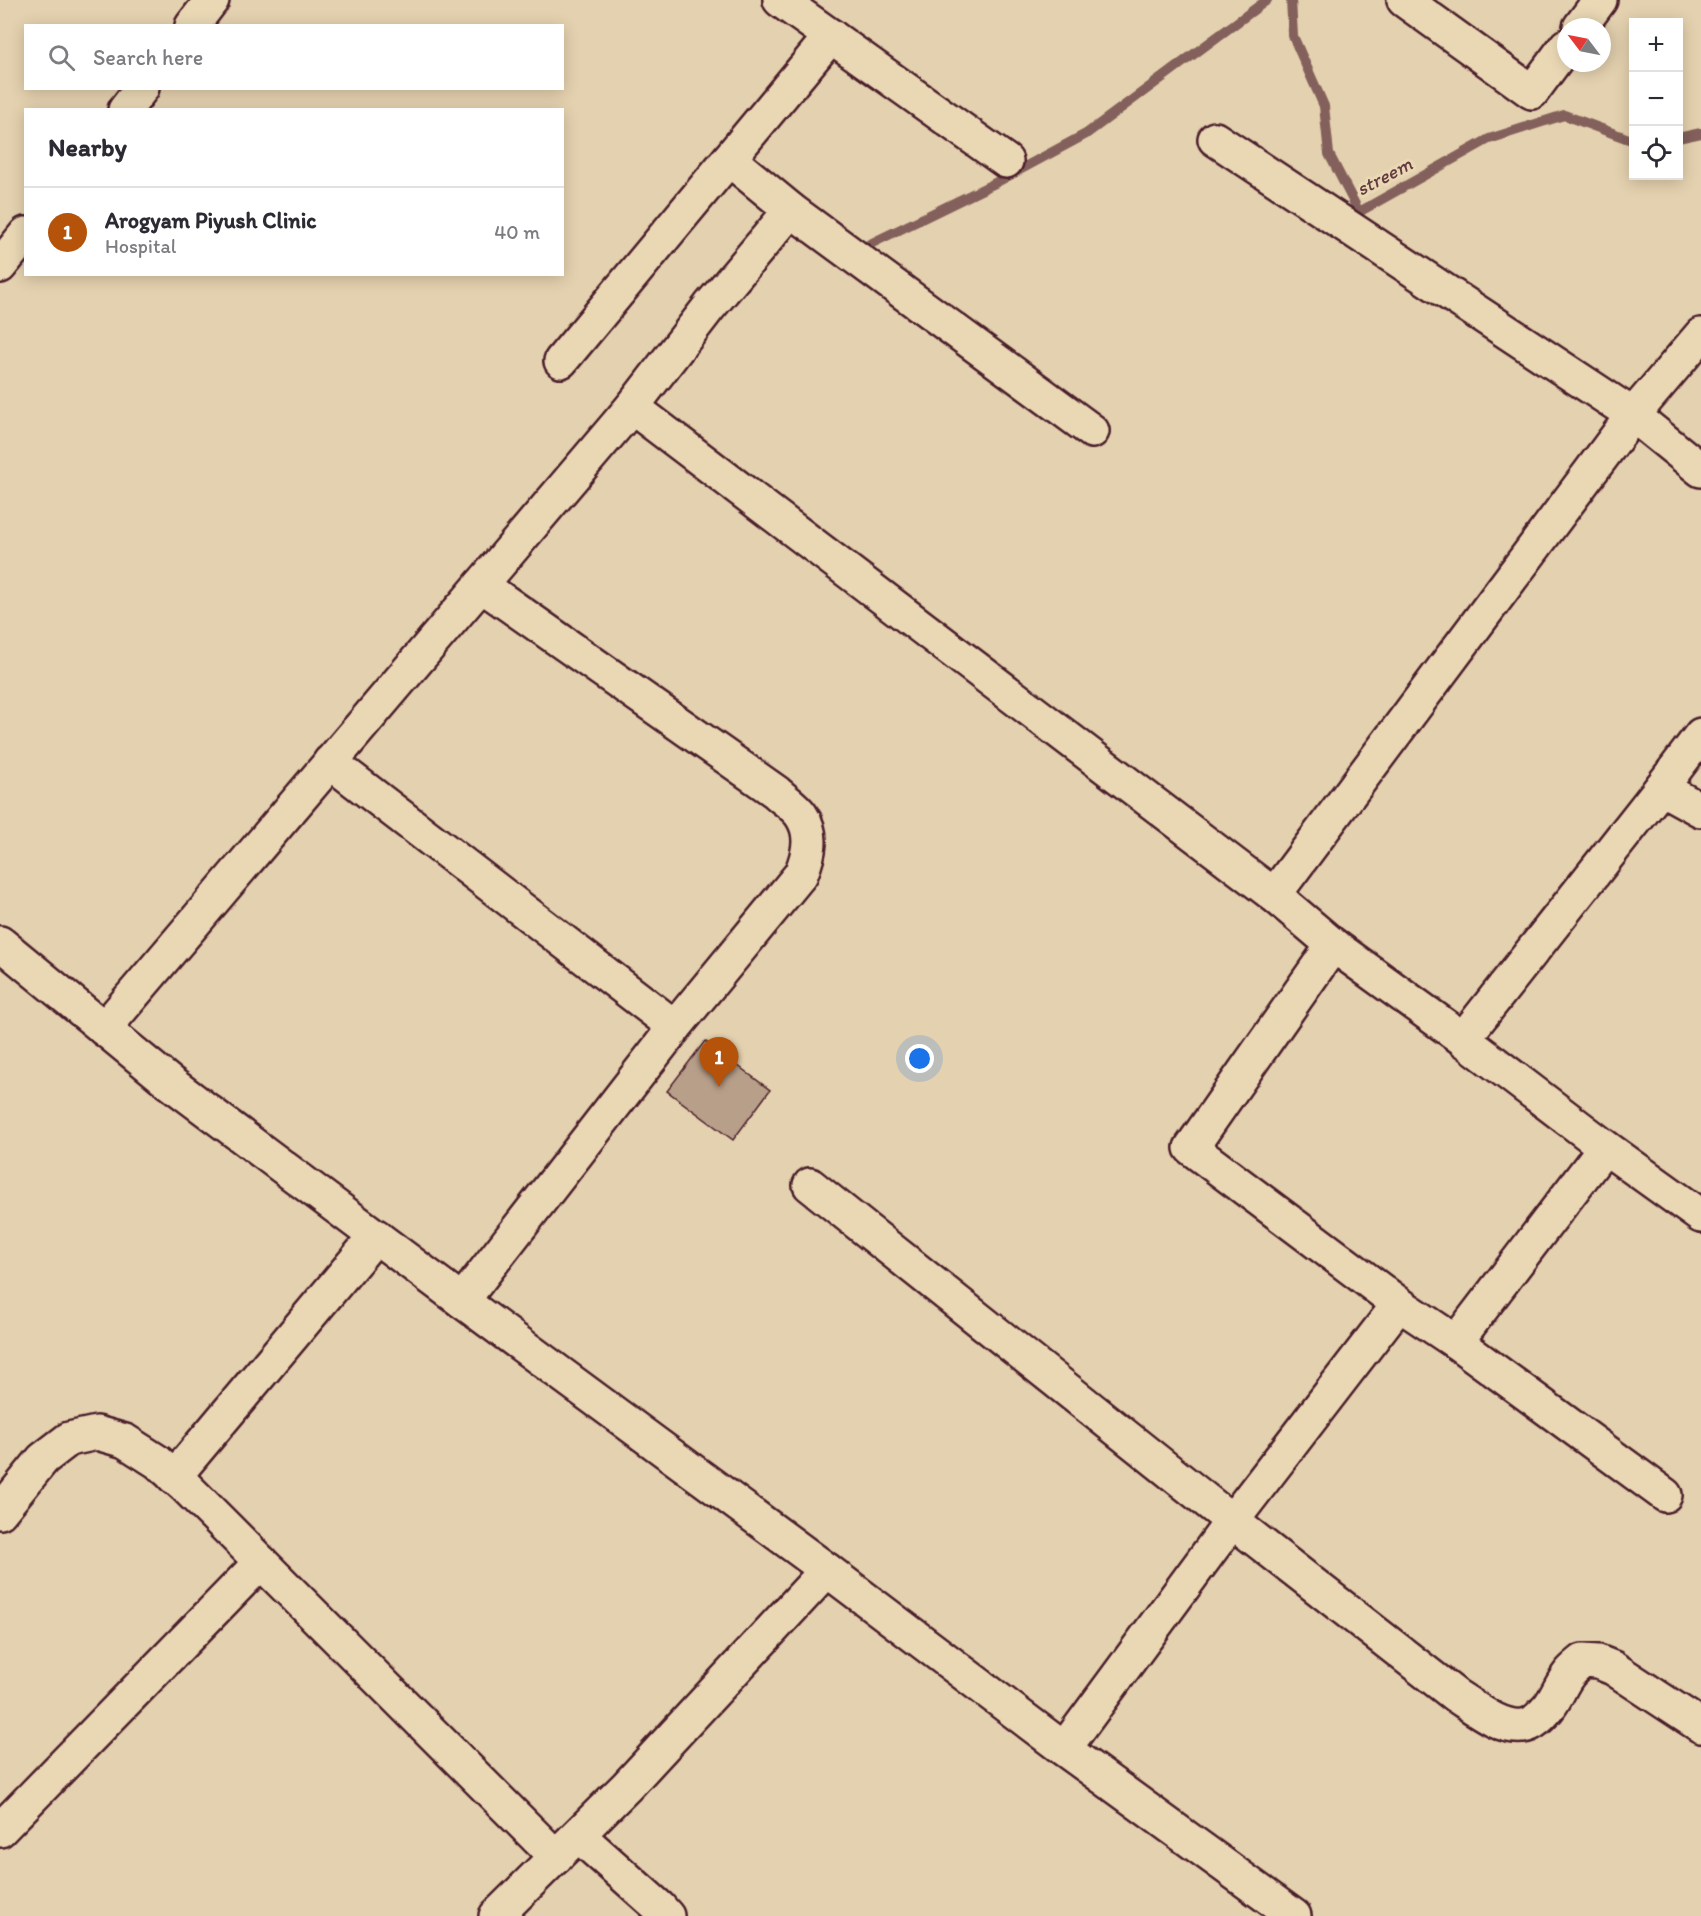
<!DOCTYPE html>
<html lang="en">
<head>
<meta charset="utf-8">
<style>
  body { margin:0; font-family:Itim,sans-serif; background:#f2f2f3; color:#2b2b33 }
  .controls { position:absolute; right:18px; top:18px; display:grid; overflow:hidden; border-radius:0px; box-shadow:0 3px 15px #0003 }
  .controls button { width:54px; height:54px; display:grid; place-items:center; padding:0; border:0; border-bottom:2px solid #e1e1e2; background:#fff; color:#2b2b33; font:30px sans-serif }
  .compass { position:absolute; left:1557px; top:18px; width:54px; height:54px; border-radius:50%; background:#fff; box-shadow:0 3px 15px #0003; rotate:302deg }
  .you { position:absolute; left:920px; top:1059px; width:21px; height:21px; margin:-15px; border:4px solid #fff; border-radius:50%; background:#1a73e8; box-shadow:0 0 0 9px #1a73e833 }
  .badge { display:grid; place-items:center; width:39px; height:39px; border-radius:50%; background:#b45309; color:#fff; font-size:20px; font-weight:700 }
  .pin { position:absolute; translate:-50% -50px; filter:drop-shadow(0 2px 3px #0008) }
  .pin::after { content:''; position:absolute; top:32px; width:21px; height:18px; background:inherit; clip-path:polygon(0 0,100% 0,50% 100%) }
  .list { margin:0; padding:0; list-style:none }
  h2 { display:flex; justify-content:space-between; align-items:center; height:78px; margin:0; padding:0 24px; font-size:26px }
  h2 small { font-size:20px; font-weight:400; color:#7c7c81 }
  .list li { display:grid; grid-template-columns:39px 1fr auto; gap:18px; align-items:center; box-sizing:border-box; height:90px; padding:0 24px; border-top:2px solid #e1e1e2 }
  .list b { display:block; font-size:22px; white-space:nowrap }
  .list p { margin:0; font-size:20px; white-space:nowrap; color:#7c7c81 }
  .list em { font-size:20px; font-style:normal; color:#7c7c81 }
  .icon { flex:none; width:33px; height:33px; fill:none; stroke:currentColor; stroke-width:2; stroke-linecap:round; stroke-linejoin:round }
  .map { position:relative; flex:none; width:1701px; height:1916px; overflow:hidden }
  .search { position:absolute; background:#fff; box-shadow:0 3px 15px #0003; left:24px; top:24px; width:540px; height:66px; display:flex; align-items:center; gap:15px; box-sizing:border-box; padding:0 21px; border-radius:0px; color:#7c7c81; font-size:22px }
  .panel { position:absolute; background:#fff; box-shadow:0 3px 15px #0003; left:24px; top:108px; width:540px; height:168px; border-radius:0px }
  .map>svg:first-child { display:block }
</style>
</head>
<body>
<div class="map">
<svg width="1701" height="1916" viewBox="0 0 1701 1916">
  <rect width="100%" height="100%" fill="#e4d1af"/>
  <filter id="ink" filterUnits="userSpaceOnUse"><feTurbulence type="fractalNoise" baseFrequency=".0167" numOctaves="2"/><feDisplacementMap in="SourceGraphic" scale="12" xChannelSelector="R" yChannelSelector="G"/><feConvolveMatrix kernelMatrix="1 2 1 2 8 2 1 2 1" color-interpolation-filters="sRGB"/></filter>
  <g filter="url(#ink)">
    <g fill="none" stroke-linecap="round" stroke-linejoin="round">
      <!-- stream -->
      <g stroke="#83605c" stroke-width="10">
        <path d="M1291,0L1293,36L1324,106L1329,154L1359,212L1489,139L1564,115L1634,141"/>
        <path d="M1678,138L1701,133"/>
        <path d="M864,247L995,183L1086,134L1267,0"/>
      </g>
    </g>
    <!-- building -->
    <path fill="#b89f8a" stroke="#4a1f2b" stroke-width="1.5" d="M705,1041L770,1090L733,1140L667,1091Z"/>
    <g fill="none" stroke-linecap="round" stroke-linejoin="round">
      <defs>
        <g id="minor">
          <path d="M780,0L1006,161"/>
          <path d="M1404,0L1532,92L1566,46"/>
          <path d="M192,26L212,0"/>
          <path d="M1580,27L1600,0"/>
          <path d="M125,110L142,88"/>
          <path d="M1215,139L1633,415L1701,470"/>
          <path d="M729,159L791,210L1092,431"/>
          <path d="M0,266L26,234"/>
          <path d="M561,361L831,36"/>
          <path d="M632,407L710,306L791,210"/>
          <path d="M1701,735L1661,788L1463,1039L1605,1147L1701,1216"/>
          <path d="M330,762L675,1027"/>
          <path d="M1661,788L1701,810"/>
          <path d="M1274,895L1633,415L1701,335"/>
          <path d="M1333,945L1463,1039"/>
          <path d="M104,1029L481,585"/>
          <path d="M810,1185L1232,1521L1455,1695C1474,1707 1500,1729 1523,1726C1534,1725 1543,1714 1549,1707C1557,1697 1561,1684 1569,1674C1573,1669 1578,1665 1583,1661L1598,1662L1613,1668L1701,1726"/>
          <path d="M462,1301L675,1027L801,874C809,854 814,834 801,815C795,806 783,799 776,792L481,585L632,407L1274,895L1333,945L1191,1148L1399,1304L1456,1342L1605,1147"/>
          <path d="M1456,1342L1665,1495"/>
          <path d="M174,1477L376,1236"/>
          <path d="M0,1512L43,1459L69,1439L97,1433L125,1441L158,1462L185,1486L556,1857"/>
          <path d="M1064,1749L1232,1521L1399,1304"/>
          <path d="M0,1830L261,1562"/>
          <path d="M578,1835L659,1907L667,1916"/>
          <path d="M496,1916L627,1786L827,1570"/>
        </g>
        <path id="primary" d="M0,943L168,1081L462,1301L827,1570L1064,1749L1294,1916"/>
      </defs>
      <!-- minor casing -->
      <use href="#minor" stroke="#4a1f2b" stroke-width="38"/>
      <!-- primary casing -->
      <use href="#primary" stroke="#4a1f2b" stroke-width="38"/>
      <!-- minor -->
      <use href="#minor" stroke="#ead8b5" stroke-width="33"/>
      <!-- primary -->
      <use href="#primary" stroke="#ead8b5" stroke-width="33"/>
    </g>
  </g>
  <g text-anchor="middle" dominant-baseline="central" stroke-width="6" stroke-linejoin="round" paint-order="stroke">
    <!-- water labels -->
    <g font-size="20" font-style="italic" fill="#623a40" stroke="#ead8b5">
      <text transform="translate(1384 176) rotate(-28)">streem</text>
    </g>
  </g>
</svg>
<div class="controls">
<button>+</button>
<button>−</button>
<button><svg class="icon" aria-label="locate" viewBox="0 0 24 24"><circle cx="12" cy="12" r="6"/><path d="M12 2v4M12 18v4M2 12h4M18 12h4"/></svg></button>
</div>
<svg class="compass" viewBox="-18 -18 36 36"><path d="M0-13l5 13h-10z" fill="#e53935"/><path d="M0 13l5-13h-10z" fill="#7c7c81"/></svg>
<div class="you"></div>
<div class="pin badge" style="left:719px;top:1087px">1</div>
<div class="search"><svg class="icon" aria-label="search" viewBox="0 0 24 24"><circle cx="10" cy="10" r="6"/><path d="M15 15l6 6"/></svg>Search here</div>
<section class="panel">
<h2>Nearby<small></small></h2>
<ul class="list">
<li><span class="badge">1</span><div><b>Arogyam Piyush Clinic</b><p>Hospital</p></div><em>40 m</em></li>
</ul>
</section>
</div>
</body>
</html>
